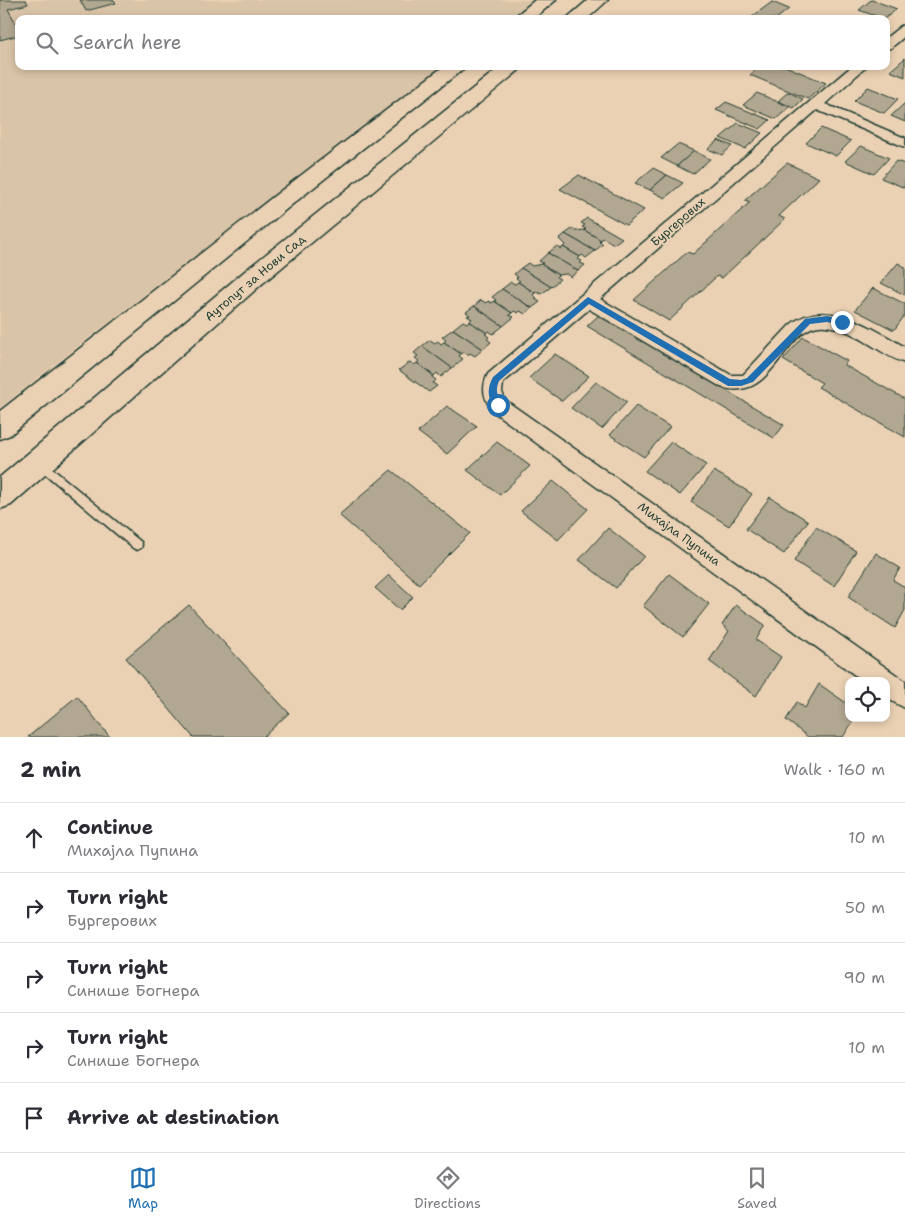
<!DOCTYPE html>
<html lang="en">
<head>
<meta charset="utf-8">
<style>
  body { margin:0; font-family:"Shantell Sans",sans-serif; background:#f7f7f7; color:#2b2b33 }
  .controls { position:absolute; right:15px; bottom:15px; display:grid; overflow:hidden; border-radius:10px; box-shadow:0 2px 8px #0003 }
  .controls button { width:45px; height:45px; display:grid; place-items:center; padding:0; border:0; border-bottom:1px solid #e1e1e2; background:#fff; color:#2b2b33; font:25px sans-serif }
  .stop { position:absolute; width:15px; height:15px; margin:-11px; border:4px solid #1f6fb2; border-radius:50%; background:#fff }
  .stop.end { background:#1f6fb2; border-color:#fff; box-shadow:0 1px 5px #0008 }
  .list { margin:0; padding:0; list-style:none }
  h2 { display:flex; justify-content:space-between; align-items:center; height:65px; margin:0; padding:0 20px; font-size:21px }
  h2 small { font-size:16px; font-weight:400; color:#7c7c81 }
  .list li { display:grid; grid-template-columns:32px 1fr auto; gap:15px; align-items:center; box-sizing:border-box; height:70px; padding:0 20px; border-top:1px solid #e1e1e2 }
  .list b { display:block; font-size:19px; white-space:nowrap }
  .list p { margin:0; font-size:16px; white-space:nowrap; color:#7c7c81 }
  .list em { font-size:16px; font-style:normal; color:#7c7c81 }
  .icon { flex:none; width:28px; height:28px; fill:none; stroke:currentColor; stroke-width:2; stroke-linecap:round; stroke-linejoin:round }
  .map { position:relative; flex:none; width:905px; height:737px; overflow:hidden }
  .search { position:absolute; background:#fff; box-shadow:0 2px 8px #0003; left:15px; right:15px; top:15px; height:55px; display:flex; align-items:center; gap:12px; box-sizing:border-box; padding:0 18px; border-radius:10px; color:#7c7c81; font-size:19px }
  .sheet { height:415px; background:#fff }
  nav { display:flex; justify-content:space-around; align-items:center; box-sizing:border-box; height:70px; border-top:1px solid #e1e1e2; background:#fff; font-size:14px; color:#7c7c81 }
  nav a { display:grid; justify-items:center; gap:2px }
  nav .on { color:#1f6fb2 }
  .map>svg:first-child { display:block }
</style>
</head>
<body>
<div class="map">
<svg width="905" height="737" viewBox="0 0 905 737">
  <rect width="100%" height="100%" fill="#ebd1b3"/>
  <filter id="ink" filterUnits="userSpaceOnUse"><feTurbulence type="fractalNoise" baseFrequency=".02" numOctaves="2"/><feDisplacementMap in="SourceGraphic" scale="10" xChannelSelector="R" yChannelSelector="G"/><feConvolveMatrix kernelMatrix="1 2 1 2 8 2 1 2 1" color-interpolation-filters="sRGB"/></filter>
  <g filter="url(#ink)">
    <!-- built -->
    <path fill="#dac4a8" d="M0,0H536L510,19H19V66H444L362,126L45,372L0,408Z"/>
    <!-- building -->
    <g fill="#b2a790" stroke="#1f3d34">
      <path d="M0,0H26L28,4L8,9L19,29V35L0,40Z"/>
      <path d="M80,0H114L116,3L86,11Z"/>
      <path d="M871,0H872L897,9L884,19L859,10Z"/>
      <path d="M772,2L789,9L776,19H749Z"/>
      <path d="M905,58V77L890,71L897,65Z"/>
      <path d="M761,66H785L826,83L808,99L750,75Z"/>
      <path d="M868,87L898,99L884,113L854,101Z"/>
      <path d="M788,92L803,99L794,108L778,101Z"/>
      <path d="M757,93L790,107L776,119L743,105Z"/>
      <path d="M726,102L770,120L760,129L716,110Z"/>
      <path d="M905,103V122L891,116Z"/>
      <path d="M738,123L762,133L745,149L720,138Z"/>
      <path d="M821,128L851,141L836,156L806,143Z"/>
      <path d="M718,140L732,146L722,155L708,149Z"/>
      <path d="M678,144L694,151L677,166L661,158Z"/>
      <path d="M861,146L889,158L874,174L845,161Z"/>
      <path d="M694,151L710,159L693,174L677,166Z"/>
      <path d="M896,161L905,164V188L881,178Z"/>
      <path d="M787,163L819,178L779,216L785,219L722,278L717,276L669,321L634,300L687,252L693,254L750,202L745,200Z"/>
      <path d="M653,168L667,175L650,190L635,183Z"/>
      <path d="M579,175L644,210L626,225L560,189Z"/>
      <path d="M667,175L683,183L665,198L650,190Z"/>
      <path d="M587,218L622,238L614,244L603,238L601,240L584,230L586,229L582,227L585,225L581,223Z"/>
      <path d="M572,229L576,231L584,230L601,240L599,242L603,244L595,251L565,234Z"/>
      <path d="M565,234L595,251L586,258L582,255L580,257L563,247L565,245L559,239Z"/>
      <path d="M557,246L561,249L563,247L580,257L578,259L582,261L580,263L585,265L578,271L548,253Z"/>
      <path d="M548,253L578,271L571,277L566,274L558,275L541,264L543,263L539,261Z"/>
      <path d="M528,263L532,266L541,264L558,275L556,277L560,279L551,287L521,268Z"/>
      <path d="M898,263L905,267V295L881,283Z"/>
      <path d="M521,268L551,287L541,294L537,292L535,293L518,282L520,281L516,278L518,277L514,274Z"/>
      <path d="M511,282L515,284L518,282L535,293L533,295L537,298L535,299L540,302L532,308L502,289Z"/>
      <path d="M873,288L905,304V315L894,330L855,310Z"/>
      <path d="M502,289L532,308L525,314L520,311L518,313L514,311L512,313L494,301L496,300L492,297Z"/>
      <path d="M481,300L486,303L488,301L492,303L494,301L512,313L509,315L514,317L503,326L474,306Z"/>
      <path d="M474,306L503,326L493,334L489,331L487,333L469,321L472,319L467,316L470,315L466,312Z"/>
      <path d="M599,315L784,425L774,438L587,326Z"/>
      <path d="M463,321L467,323L469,321L487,333L485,334L489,337L487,339L491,342L483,349L453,329Z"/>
      <path d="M453,329L483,349L475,356L470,353L468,355L464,352L461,354L444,342L446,340L442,337Z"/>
      <path d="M803,337L847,361L844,365L905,399V437L818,387L822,383L783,360Z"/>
      <path d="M430,340L435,343L438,341L441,344L444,342L461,354L459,356L463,359L452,368L422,346Z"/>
      <path d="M422,346L452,368L441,377L437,373L434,376L417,363L419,361L415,358L418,356L414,353Z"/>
      <path d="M555,354L589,376L562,401L529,378Z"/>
      <path d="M410,362L414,365L417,363L434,376L432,377L436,380L433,383L437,386L429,392L399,370Z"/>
      <path d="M596,382L627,402L602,429L571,408Z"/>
      <path d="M447,406L477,426L447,454L418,432Z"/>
      <path d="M636,406L670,427L644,457L610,435Z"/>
      <path d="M497,442L530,466L500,495L467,470Z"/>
      <path d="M671,442L706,465L680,495L645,471Z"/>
      <path d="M391,470L470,533L419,584L339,515Z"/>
      <path d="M714,471L752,494L729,526L691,502Z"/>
      <path d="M553,481L588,509L558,540L521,511Z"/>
      <path d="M770,497L808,521L784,554L746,529Z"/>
      <path d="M816,527L856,551L834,586L794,561Z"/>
      <path d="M608,528L644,556L616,588L579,560Z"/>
      <path d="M876,553L900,568L893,580L905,587V610L895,628L848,597Z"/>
      <path d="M669,574L709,604L683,637L643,606Z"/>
      <path d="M389,575L413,597L400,610L375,588Z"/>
      <path d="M189,605L289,713L263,737H193L126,658Z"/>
      <path d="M736,605L765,625L756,640L781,657L756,696L709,661L729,631L722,625Z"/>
      <path d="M819,684L849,705V718H855L843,737H808L786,720L797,702L805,708Z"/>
      <path d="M77,696L110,737H28Z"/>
    </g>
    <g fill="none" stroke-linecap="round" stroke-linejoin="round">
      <defs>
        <path id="service" d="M40,460L43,461L141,542L142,545L141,548L137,550L133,548L37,467L35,464L37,461Z"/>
        <g id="minor">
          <path d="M905,25V36L891,48L886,49V38L901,26Z"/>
          <path d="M852,66H867L825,104L905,138V147L817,110L600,299L731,375H743L790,325C825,295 873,329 905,347V363C878,354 855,328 825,326C783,322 776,405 721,387L589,309L503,383L502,392L505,400L905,681V708L886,698V681H863L491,410C484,397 481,388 488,374Z"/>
        </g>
        <g id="primary">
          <path d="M535,0H556L533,19H512Z"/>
          <path d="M588,0H608L587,19H566Z"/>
          <path d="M444,66H467L294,203L10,435L0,439V411L278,193Z"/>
          <path d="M501,66H524L263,283L11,505L0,509V477L245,271Z"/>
        </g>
      </defs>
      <!-- service casing -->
      <use href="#service" stroke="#1f3d34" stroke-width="3"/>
      <!-- minor casing -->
      <use href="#minor" stroke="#1f3d34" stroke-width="3"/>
      <!-- primary casing -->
      <use href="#primary" stroke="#1f3d34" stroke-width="3"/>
      <!-- service -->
      <use href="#service" fill="#ebd1b3" fill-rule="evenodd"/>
      <!-- minor -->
      <use href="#minor" fill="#ebd1b3" fill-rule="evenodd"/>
      <!-- primary -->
      <use href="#primary" fill="#ebd1b3" fill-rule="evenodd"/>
    </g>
  </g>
  <!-- route -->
  <path fill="#1f6fb2" d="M588,297L730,379L741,380L747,378L805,319L827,316L845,320L846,322L842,325L827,322L810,324L753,382L741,386H728L589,304L499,381C495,391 497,395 503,405L498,408C486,401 487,388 493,377Z"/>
  <g text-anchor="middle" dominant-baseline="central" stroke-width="4" stroke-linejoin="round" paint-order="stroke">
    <!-- street labels -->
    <g font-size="12" fill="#1f3d34" stroke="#ebd1b3">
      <text transform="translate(678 222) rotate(-41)">Бургерових</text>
      <text transform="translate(255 278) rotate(-40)">Аутопут за Нови Сад</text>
      <text transform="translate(679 534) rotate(36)">Михајла Пупина</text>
    </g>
  </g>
</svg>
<div class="controls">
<button><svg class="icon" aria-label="locate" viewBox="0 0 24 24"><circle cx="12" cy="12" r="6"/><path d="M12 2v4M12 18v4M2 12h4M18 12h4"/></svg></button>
</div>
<div class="stop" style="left:498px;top:405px"></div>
<div class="stop end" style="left:842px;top:322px"></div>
<div class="search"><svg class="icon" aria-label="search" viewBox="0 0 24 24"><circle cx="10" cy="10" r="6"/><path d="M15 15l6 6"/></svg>Search here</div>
</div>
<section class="sheet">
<h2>2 min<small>Walk · 160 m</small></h2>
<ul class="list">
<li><svg class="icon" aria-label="ahead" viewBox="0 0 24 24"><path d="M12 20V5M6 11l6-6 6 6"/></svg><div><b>Continue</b><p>Михајла Пупина</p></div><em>10 m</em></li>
<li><svg class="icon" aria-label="right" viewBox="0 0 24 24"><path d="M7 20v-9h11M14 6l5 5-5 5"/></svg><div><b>Turn right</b><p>Бургерових</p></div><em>50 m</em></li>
<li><svg class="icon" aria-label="right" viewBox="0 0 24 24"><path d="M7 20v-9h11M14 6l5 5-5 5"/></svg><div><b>Turn right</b><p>Синише Богнера</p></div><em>90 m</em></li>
<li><svg class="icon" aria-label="right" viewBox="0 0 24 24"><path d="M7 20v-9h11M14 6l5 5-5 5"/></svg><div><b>Turn right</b><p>Синише Богнера</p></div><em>10 m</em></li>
<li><svg class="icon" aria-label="arrive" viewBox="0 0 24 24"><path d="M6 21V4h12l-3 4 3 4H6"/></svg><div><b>Arrive at destination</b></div></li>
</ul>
</section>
<nav>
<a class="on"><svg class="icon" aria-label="map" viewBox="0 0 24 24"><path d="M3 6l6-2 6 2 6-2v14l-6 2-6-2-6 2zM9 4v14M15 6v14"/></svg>Map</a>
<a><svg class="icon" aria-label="directions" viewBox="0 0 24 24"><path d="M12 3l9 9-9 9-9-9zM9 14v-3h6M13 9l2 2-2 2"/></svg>Directions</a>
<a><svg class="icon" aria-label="saved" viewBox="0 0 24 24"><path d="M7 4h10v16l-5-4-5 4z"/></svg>Saved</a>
</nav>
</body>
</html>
